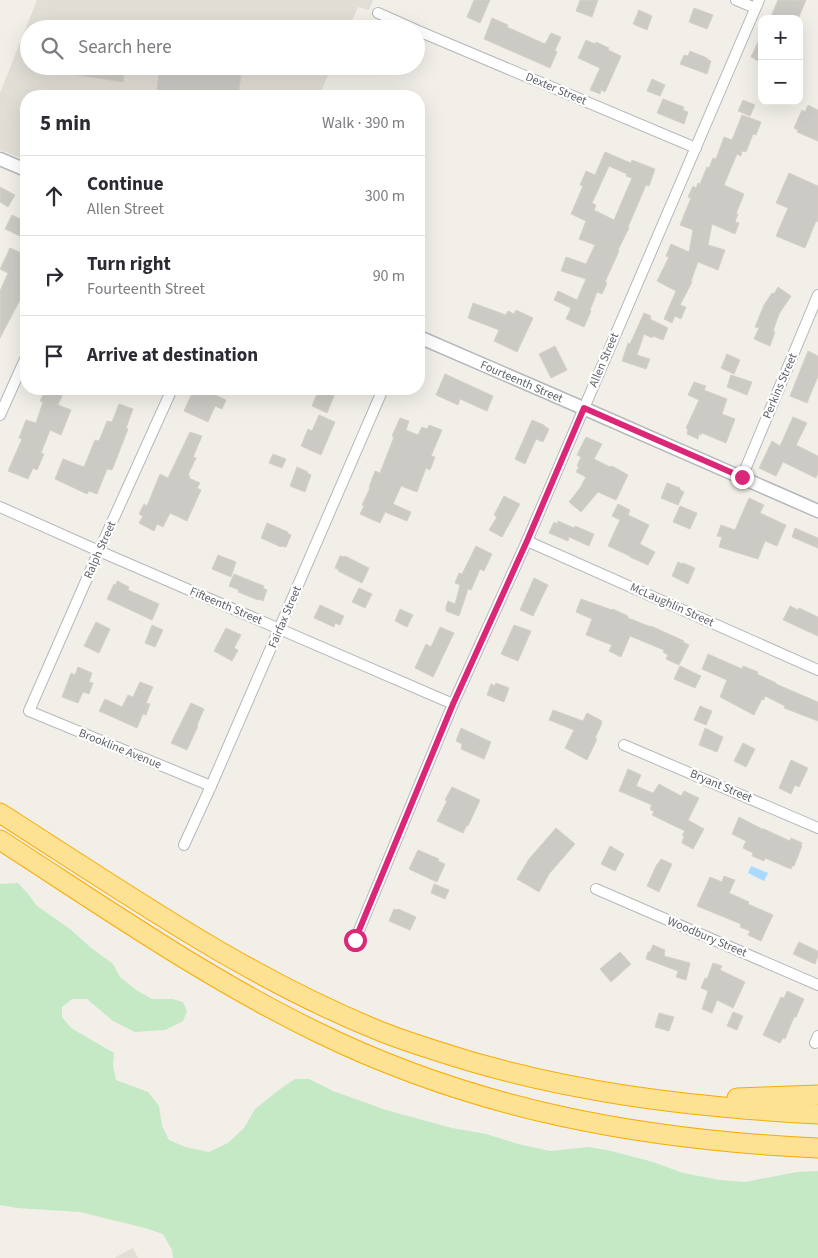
<!DOCTYPE html>
<html lang="en">
<head>
<meta charset="utf-8">
<style>
  body { margin:0; font-family:"Source Sans 3",sans-serif; background:#f2f2f3; color:#2b2b33 }
  .controls { position:absolute; right:15px; top:15px; display:grid; overflow:hidden; border-radius:10px; box-shadow:0 5px 20px #0002 }
  .controls button { width:45px; height:45px; display:grid; place-items:center; padding:0; border:0; border-bottom:1px solid #e1e1e2; background:#fff; color:#2b2b33; font:25px sans-serif }
  .stop { position:absolute; width:15px; height:15px; margin:-11px; border:4px solid #db2777; border-radius:50%; background:#fff }
  .stop.end { background:#db2777; border-color:#fff; box-shadow:0 1px 5px #0008 }
  .list { margin:0; padding:0; list-style:none }
  h2 { display:flex; justify-content:space-between; align-items:center; height:65px; margin:0; padding:0 20px; font-size:21px }
  h2 small { font-size:16px; font-weight:400; color:#7c7c81 }
  .list li { display:grid; grid-template-columns:32px 1fr auto; gap:15px; align-items:center; box-sizing:border-box; height:80px; padding:0 20px; border-top:1px solid #e1e1e2 }
  .list b { display:block; font-size:19px; white-space:nowrap }
  .list p { margin:0; font-size:16px; white-space:nowrap; color:#7c7c81 }
  .list em { font-size:16px; font-style:normal; color:#7c7c81 }
  .icon { flex:none; width:28px; height:28px; fill:none; stroke:currentColor; stroke-width:2; stroke-linecap:round; stroke-linejoin:round }
  .map { position:relative; flex:none; width:818px; height:1258px; overflow:hidden }
  .search { position:absolute; background:#fff; box-shadow:0 5px 20px #0002; left:20px; top:20px; width:405px; height:55px; display:flex; align-items:center; gap:12px; box-sizing:border-box; padding:0 18px; border-radius:28px; color:#7c7c81; font-size:19px }
  .panel { position:absolute; background:#fff; box-shadow:0 5px 20px #0002; left:20px; top:90px; width:405px; height:305px; border-radius:20px }
  .map>svg:first-child { display:block }
</style>
</head>
<body>
<div class="map">
<svg width="818" height="1258" viewBox="0 0 818 1258">
  <rect width="100%" height="100%" fill="#f1efe8"/>
  <!-- education -->
  <g fill="#e1ded6">
    <path d="M37,0H373L369,10L358,7L348,29H29V66H332L319,96H26V160L0,150V93Z"/>
    <path d="M133,1248L138,1258H114Z"/>
  </g>
  <!-- green -->
  <path fill="#c5e8c5" d="M18,883L28,894L37,906L70,929L90,947L113,964L120,977L136,990L152,999H172L183,1002L187,1011L183,1021L165,1030L135,1032L113,1021L87,999H72L62,1007V1017L71,1028L114,1053L113,1065L116,1080L148,1092L159,1106L162,1126L169,1140L185,1147L209,1152L228,1143L244,1128L255,1109L283,1087L295,1079H309L333,1091L386,1110L452,1128L486,1134L518,1144L550,1151L589,1147L611,1151L653,1162L683,1173L720,1180L745,1182L797,1172L818,1171V1258H173L172,1250L163,1234L145,1228L80,1212L17,1208L0,1205V884Z"/>
  <!-- water -->
  <path fill="#aadaff" d="M751,866L768,873L764,881L748,873Z"/>
  <!-- building -->
  <g fill="#cccac5" stroke="#d6d1c6" fill-rule="evenodd">
    <path d="M474,0H490L480,23L467,17Z"/>
    <path d="M580,0H598L592,17L576,11Z"/>
    <path d="M778,0H806L798,19H770Z"/>
    <path d="M694,8L713,15L707,29L689,22Z"/>
    <path d="M639,10L652,16L647,30L633,24Z"/>
    <path d="M492,18L508,25L507,27L545,44L551,33L561,37L555,50L557,52L550,68L484,39Z"/>
    <path d="M762,34V63L751,57Z"/>
    <path d="M586,40L595,44L596,42L609,48L608,50L621,56L605,92L601,90L600,94L590,90L600,68L578,58Z"/>
    <path d="M690,51L707,58V59L711,61L707,74L680,64L684,55L688,56Z"/>
    <path d="M59,66H125L123,82L58,72Z"/>
    <path d="M160,66H180L241,75L238,96H156Z"/>
    <path d="M652,79L665,85L660,96L647,91Z"/>
    <path d="M663,99L684,107L683,110L688,112L684,124L657,113Z"/>
    <path d="M743,100L755,105L750,116L738,111Z"/>
    <path d="M808,105L818,110V141L797,132L798,130L794,128L802,110L805,112Z"/>
    <path d="M742,115L761,122L756,135L753,134L746,152L742,151L741,156L737,154L724,185L744,194L736,214H738L735,222L739,223L735,234L712,224L708,245L725,250L718,270L698,262L691,281L692,282L680,305L686,307L681,319L675,316L672,323L664,319L676,291L657,281L669,257L666,256L671,244L689,252L693,230L680,225L691,198L688,197L693,186L696,188L698,183L700,184L707,167L709,168L713,158L716,159L724,137L732,140Z"/>
    <path d="M605,152L631,163L632,160L655,169L649,186L646,185L628,227L629,228L618,250L619,251L605,282L607,283L602,294L597,292L590,310L591,311L584,327L566,319L571,308L554,300L558,291L577,300L586,279L561,271L566,257L586,264L595,245L579,239L586,221L571,214L583,186L580,185L586,171L595,175ZM609,166L627,174L626,176L632,178L614,220L594,210L596,205L592,203Z"/>
    <path d="M789,173L818,186V222L816,221L805,248L776,236L788,208L776,203Z"/>
    <path d="M0,187L15,195L8,207L0,202Z"/>
    <path d="M12,215L26,222L20,236L5,229Z"/>
    <path d="M10,248L26,255V284L21,296H22L0,338V291L8,273L0,269Z"/>
    <path d="M778,287L791,296L779,314L773,331L775,332L770,346L754,339L759,328L755,327L764,305L772,293L774,294Z"/>
    <path d="M473,303L506,315L508,311L514,314L516,310L533,318L517,352L494,341L499,330L468,318Z"/>
    <path d="M644,313L651,316L650,319L668,328L663,340L653,336L652,338L644,334L637,355L650,359L646,369L622,361L628,343L630,344Z"/>
    <path d="M555,346L567,370L551,378L539,354Z"/>
    <path d="M808,351L818,356V376L807,403L790,396Z"/>
    <path d="M727,354L740,360L734,374L721,368Z"/>
    <path d="M445,374L493,396L487,411L460,399L458,405L436,395Z"/>
    <path d="M731,375L752,382L747,395L727,387Z"/>
    <path d="M694,382L706,386L704,390L727,399L722,414L735,419L726,443L702,433L701,435L699,434L698,439L687,434L688,430L686,428L699,400L688,395Z"/>
    <path d="M46,389H65L58,405L71,410L61,435L50,430L41,453L44,454L37,470L33,468L28,479L8,471L22,439L19,438L26,420L36,423L43,402L40,401Z"/>
    <path d="M194,389H216L213,394L226,400L222,409L215,406L208,422L184,411Z"/>
    <path d="M319,389H330L336,391L327,413L312,406Z"/>
    <path d="M119,404L133,409L126,428L128,429L112,470L107,469L97,494L89,491L87,494L55,479L63,459L84,467L95,440L99,441L107,421L112,422Z"/>
    <path d="M319,415L335,422L321,455L301,446L308,429L312,431Z"/>
    <path d="M793,417L807,423L796,445L818,456V472L816,478L783,462L776,476L759,468L772,441L780,446Z"/>
    <path d="M400,418L409,421L406,430L418,435L422,427L427,429L429,425L442,430L431,456L435,457L430,470L426,468L417,492L401,486L393,504L411,512L407,521L385,512L380,523L360,514L364,506L362,505L370,488L369,487L375,471L380,473L394,437L392,436Z"/>
    <path d="M532,420L544,425V426L549,429L543,442L536,439L525,464L515,459Z"/>
    <path d="M190,432L202,436L193,457L196,458L188,475L190,476L189,478L200,483L197,488L201,490L187,521L170,513L163,527L157,524L154,531L139,523L143,516L139,514L144,504L147,506L160,474L168,478Z"/>
    <path d="M586,437L602,444L594,459L610,467L612,466L628,475L616,500L598,492L581,512L569,502L580,488L586,477L576,472L579,467L577,466L581,457L577,455Z"/>
    <path d="M273,454L286,459L282,468L269,463Z"/>
    <path d="M297,467L308,472L307,473L311,475L305,492L290,486Z"/>
    <path d="M667,483L680,488L679,489L684,492L678,505L661,498Z"/>
    <path d="M504,496L520,504L502,537L489,530L497,517L494,515Z"/>
    <path d="M749,498L764,505L760,513L786,525L777,546L765,541L758,559L719,547L722,537L717,536L721,525L735,530Z"/>
    <path d="M618,504L630,510L628,515L649,525L640,544L655,552L648,565L630,557V556L608,546L620,520L612,516Z"/>
    <path d="M680,506L697,513L690,529L673,522Z"/>
    <path d="M558,521L574,528L575,526L594,534L589,546L569,537L568,541L549,533L554,522L557,524Z"/>
    <path d="M267,523L288,532V534L291,535L286,547L281,546V547L261,538Z"/>
    <path d="M795,528L818,538V548L792,537Z"/>
    <path d="M476,546L492,554L484,571L480,569L471,590L468,589L459,616L446,611V607L448,601L455,604L460,585L455,583L459,573L462,574Z"/>
    <path d="M218,555L236,562L231,577L212,569Z"/>
    <path d="M340,556L344,557L345,556L369,568L362,583L338,571L339,570L335,568Z"/>
    <path d="M678,562L682,564L683,563L695,568L688,584L672,576Z"/>
    <path d="M234,574L264,586L263,588L267,590L263,601L259,599L258,600L238,592L239,590L229,586Z"/>
    <path d="M534,578L548,585L533,616L520,610Z"/>
    <path d="M117,581L129,587L128,590L159,604L152,620L107,599L114,584L116,585Z"/>
    <path d="M359,588L372,594L365,608L352,602Z"/>
    <path d="M581,599L612,610L613,609L628,616V618L651,627V626L684,641L683,642L689,645L679,665L666,659L668,655L663,652L664,650L630,636L621,657L609,651L612,645L586,635L592,619L576,612Z"/>
    <path d="M320,605L344,616L340,625L335,623L334,627L314,618Z"/>
    <path d="M790,606L798,610L799,608L818,617V636L783,620Z"/>
    <path d="M400,609L413,615L407,627L395,621Z"/>
    <path d="M96,622L110,629L99,653L84,646Z"/>
    <path d="M152,625L163,630L155,647L145,643Z"/>
    <path d="M514,625L531,631L518,661L501,654Z"/>
    <path d="M440,627L454,633L433,677L415,668L426,644L431,647Z"/>
    <path d="M226,628L241,635L234,648L238,650L232,661L214,651Z"/>
    <path d="M708,654L742,669L743,666L758,672L757,674L776,683V684L818,702V721L784,708L785,706L765,696L764,700L762,699L754,715L720,697L727,680L702,669Z"/>
    <path d="M680,666L701,676L695,688L674,679Z"/>
    <path d="M78,667L92,673L89,682L93,683L89,694L83,692L78,703L62,697L71,673L75,675Z"/>
    <path d="M140,682L153,687L146,703L150,704L146,715L143,714L137,728L99,711L105,699L122,707L128,695L133,697Z"/>
    <path d="M496,683L509,688L504,702L487,695L491,684L495,686Z"/>
    <path d="M191,703L204,709L197,725L198,726L187,750L171,743Z"/>
    <path d="M700,706L712,711L706,725L694,720Z"/>
    <path d="M553,710L583,721L587,713L602,721L601,723H602L595,738L597,739L587,760L565,748L574,730L549,720Z"/>
    <path d="M461,728L491,742L484,759L461,749L462,744L456,741Z"/>
    <path d="M705,728L723,737L717,752L699,745Z"/>
    <path d="M743,743L755,749L746,767L734,761Z"/>
    <path d="M791,760L808,768L799,787L795,785L791,794L779,788Z"/>
    <path d="M628,769L641,775L636,786L653,793L659,784L681,796L684,791L699,798L688,820L704,829L693,849L682,843L684,836L682,835L685,831L652,815L654,812L650,809L652,805L619,791Z"/>
    <path d="M452,787L480,800L468,826L467,825L463,833L437,821L447,801L445,800Z"/>
    <path d="M739,817L762,829H764L790,841L791,838L802,843L801,846H802L794,866H792L791,869L765,858L764,861L752,856L753,853L743,848L746,841L732,834Z"/>
    <path d="M556,828L575,844L549,874L539,892L517,879L529,859Z"/>
    <path d="M610,846L624,854L615,871L601,864Z"/>
    <path d="M418,850L439,859L438,861L445,864L437,882L409,869Z"/>
    <path d="M661,859L672,864L659,892L647,886L657,864H658Z"/>
    <path d="M724,876L735,880L729,893L749,902L748,904L773,915L761,941L748,935L750,931L740,927L741,924L697,906L710,877L722,882Z"/>
    <path d="M434,884L449,890L445,899L431,893Z"/>
    <path d="M394,909L397,910L398,909L416,917L410,930L389,921Z"/>
    <path d="M799,942L818,951V956L815,964L793,954Z"/>
    <path d="M653,945L665,950L664,956L690,963L686,980L676,977L678,971L646,959L648,952H650Z"/>
    <path d="M620,952L631,964L611,982L600,969Z"/>
    <path d="M713,963L722,966L720,970L745,982L733,1008L717,1000L712,1013L702,1009L708,991L701,988L705,978L707,979Z"/>
    <path d="M787,991L804,999L796,1017H794L785,1039L783,1038L780,1043L763,1035L781,997L784,998Z"/>
    <path d="M733,1012L743,1016L737,1030L727,1026Z"/>
    <path d="M659,1013L674,1017L669,1031L655,1027Z"/>
  </g>
  <g fill="none" stroke-linecap="round" stroke-linejoin="round">
    <defs>
      <g id="minor">
        <path d="M736,0L755,8"/>
        <path d="M378,13L414,29"/>
        <path d="M416,30L696,148"/>
        <path d="M172,389L99,551L29,711L211,786"/>
        <path d="M0,415L26,357"/>
        <path d="M742,477L818,295"/>
        <path d="M0,507L99,551L453,704"/>
        <path d="M527,541L818,670"/>
        <path d="M624,745L818,828"/>
        <path d="M184,845L211,786L383,389"/>
        <path d="M596,889L818,985"/>
        <path d="M355,940L453,704L527,541L759,0"/>
        <path d="M815,1043L818,1036"/>
      </g>
      <g id="tertiary">
        <path d="M0,159L26,170"/>
        <path id="s1" d="M419,337L583,408L818,511"/>
      </g>
      <g id="motorway">
        <path d="M0,813C124,892 245,977 382,1032C400,1039 418,1045 437,1051C561,1092 688,1107 818,1114"/>
        <path d="M0,840C104,907 206,978 317,1032C476,1110 642,1140 818,1148"/>
        <path d="M737,1098L818,1095"/>
      </g>
    </defs>
    <!-- minor casing -->
    <use href="#minor" stroke="#b5b8bc" stroke-width="12"/>
    <!-- tertiary casing -->
    <use href="#tertiary" stroke="#b5b8bc" stroke-width="15"/>
    <!-- motorway casing -->
    <use href="#motorway" stroke="#f9ab00" stroke-width="21"/>
    <!-- minor -->
    <use href="#minor" stroke="#fff" stroke-width="10"/>
    <!-- tertiary -->
    <use href="#tertiary" stroke="#fff" stroke-width="12"/>
    <!-- motorway -->
    <use href="#motorway" stroke="#fde293" stroke-width="19"/>
  </g>
  <g fill="none" stroke-linecap="round" stroke-linejoin="round">
    <!-- route -->
    <path stroke="#db2777" stroke-width="6" d="M355,940L453,704L527,541L584,408L742,477"/>
  </g>
  <g text-anchor="middle" dominant-baseline="central" stroke-width="4.5" stroke-linejoin="round" paint-order="stroke">
    <!-- street labels -->
    <g font-size="12" fill="#5f6368" stroke="#fff">
      <text transform="translate(556 89) rotate(23)">Dexter Street</text>
      <text transform="translate(604 360) rotate(-67)">Allen Street</text>
      <text stroke="none"><textPath href="#s1" startOffset="112">Fourteenth Street</textPath></text>
      <text transform="translate(780 386) rotate(-67)">Perkins Street</text>
      <text transform="translate(100 550) rotate(-66)">Ralph Street</text>
      <text transform="translate(672 605) rotate(24)">McLaughlin Street</text>
      <text transform="translate(226 606) rotate(23)">Fifteenth Street</text>
      <text transform="translate(285 617) rotate(-67)">Fairfax Street</text>
      <text transform="translate(120 749) rotate(22)">Brookline Avenue</text>
      <text transform="translate(721 786) rotate(23)">Bryant Street</text>
      <text transform="translate(707 937) rotate(23)">Woodbury Street</text>
    </g>
  </g>
</svg>
<div class="controls">
<button>+</button>
<button>−</button>
</div>
<div class="stop" style="left:355px;top:940px"></div>
<div class="stop end" style="left:742px;top:477px"></div>
<div class="search"><svg class="icon" aria-label="search" viewBox="0 0 24 24"><circle cx="10" cy="10" r="6"/><path d="M15 15l6 6"/></svg>Search here</div>
<section class="panel">
<h2>5 min<small>Walk · 390 m</small></h2>
<ul class="list">
<li><svg class="icon" aria-label="ahead" viewBox="0 0 24 24"><path d="M12 20V5M6 11l6-6 6 6"/></svg><div><b>Continue</b><p>Allen Street</p></div><em>300 m</em></li>
<li><svg class="icon" aria-label="right" viewBox="0 0 24 24"><path d="M7 20v-9h11M14 6l5 5-5 5"/></svg><div><b>Turn right</b><p>Fourteenth Street</p></div><em>90 m</em></li>
<li><svg class="icon" aria-label="arrive" viewBox="0 0 24 24"><path d="M6 21V4h12l-3 4 3 4H6"/></svg><div><b>Arrive at destination</b></div></li>
</ul>
</section>
</div>
</body>
</html>
